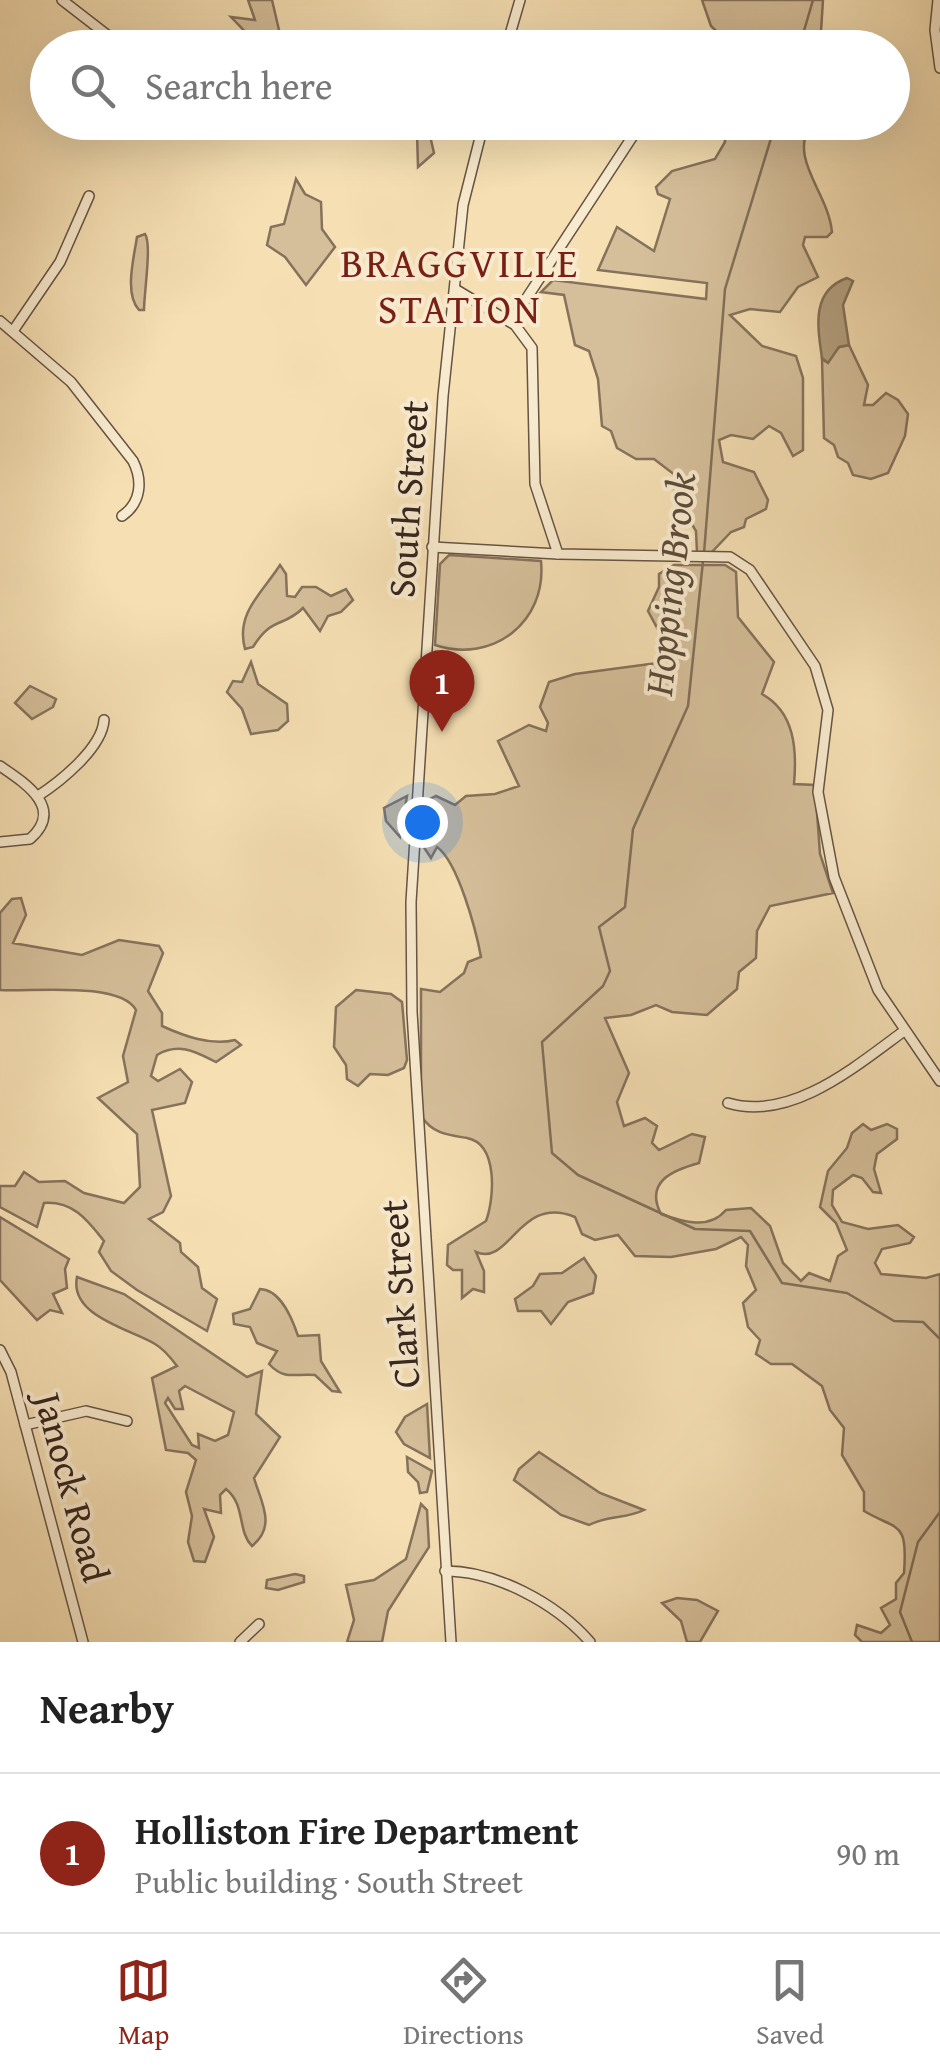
<!DOCTYPE html>
<html lang="en">
<head>
<meta charset="utf-8">
<style>
  body { margin:0; font-family:"Gentium Book Plus",serif; background:#f6f6f6; color:#222 }
  .you { position:absolute; left:422px; top:822px; width:35px; height:35px; margin:-25px; border:8px solid #fff; border-radius:50%; background:#1a73e8; box-shadow:0 0 0 15px #1a73e833 }
  .badge { display:grid; place-items:center; width:65px; height:65px; border-radius:50%; background:#8f2418; color:#fff; font-size:32px; font-weight:700 }
  .pin { position:absolute; translate:-50% -82px; filter:drop-shadow(0 2px 5px #0008) }
  .pin::after { content:''; position:absolute; top:52px; width:35px; height:30px; background:inherit; clip-path:polygon(0 0,100% 0,50% 100%) }
  .list { margin:0; padding:0; list-style:none }
  h2 { display:flex; justify-content:space-between; align-items:center; height:130px; margin:0; padding:0 40px; font-size:42px }
  h2 small { font-size:32px; font-weight:400; color:#767676 }
  .list li { display:grid; grid-template-columns:65px 1fr auto; gap:30px; align-items:center; box-sizing:border-box; height:160px; padding:0 40px; border-top:2px solid #e0e0e0 }
  .list b { display:block; font-size:38px; white-space:nowrap }
  .list p { margin:0; font-size:32px; white-space:nowrap; color:#767676 }
  .list em { font-size:32px; font-style:normal; color:#767676 }
  .icon { flex:none; width:55px; height:55px; fill:none; stroke:currentColor; stroke-width:2; stroke-linecap:round; stroke-linejoin:round }
  .map { position:relative; flex:none; width:940px; height:1642px; overflow:hidden }
  .search { position:absolute; background:#fff; box-shadow:0 10px 40px #0002; left:30px; right:30px; top:30px; height:110px; display:flex; align-items:center; gap:25px; box-sizing:border-box; padding:0 35px; border-radius:55px; color:#767676; font-size:38px }
  .sheet { height:290px; background:#fff }
  nav { display:flex; justify-content:space-around; align-items:center; box-sizing:border-box; height:140px; border-top:2px solid #e0e0e0; background:#fff; font-size:28px; color:#767676 }
  nav a { display:grid; justify-items:center; gap:5px }
  nav .on { color:#8f2418 }
  .map>svg:first-child { display:block }
</style>
</head>
<body>
<div class="map">
<svg width="940" height="1642" viewBox="0 0 940 1642">
  <rect width="100%" height="100%" fill="#f5dfb3"/>
  <filter id="stains"><feTurbulence type="fractalNoise" baseFrequency=".002" numOctaves="4"/><feColorMatrix values="0 0 0 0 .2 0 0 0 0 .09 0 0 0 0 .02 0 0 0 .5 -.17"/></filter>
  <radialGradient id="worn" r=".72"><stop offset=".6" stop-color="#630" stop-opacity="0"/><stop offset="1" stop-color="#630" stop-opacity=".3"/></radialGradient>
  <!-- green -->
  <g fill="#d5bf9a" stroke="#86725c" stroke-width="2.5" fill-rule="evenodd">
    <path d="M248,0H272L279,30L290,44H298L304,32L322,33L338,47H260L231,17L255,20Z"/>
    <path d="M702,0H823L820,47H733L711,26Z"/>
    <path d="M724,123H811C788,160 828,191 832,232L827,237H805L803,245L818,277L798,287L780,312L750,309L730,315L762,346L796,356L803,378V450L793,456L781,433L769,426L753,439L731,435L719,440L723,462L754,472L768,500L766,509L746,519L744,527L731,532L710,554L697,552L696,531L687,516L689,499L674,492L675,475L654,459H636L617,448L611,431L602,426L598,379L589,351L575,345L564,295L541,292L553,280L706,299L707,283L598,270L617,227L654,251L670,199L658,194L656,187L672,171L715,159L725,142Z"/>
    <path d="M428,127L434,153L418,167L417,133Z"/>
    <path d="M296,179L305,194L321,202L322,229L335,247L306,285L285,257L267,245L271,227L284,224Z"/>
    <path d="M145,234C152,244 144,293 144,310H139C124,294 134,257 137,237Z"/>
    <path d="M849,345L868,385L864,405H873L886,393L898,400L908,414L905,436L888,473L871,479L853,475L848,463L838,457L834,445L824,438L822,358L825,361L839,347Z"/>
    <path d="M449,555L541,561C547,622 493,664 435,645L440,564Z"/>
    <path d="M280,565L286,574L287,596L295,597L302,587H316L331,596L346,589L353,600L341,612L328,616L320,631L303,608C283,628 272,616 253,647L245,649C235,613 263,592 280,565Z"/>
    <path d="M674,565H725L736,572L738,617L774,662L762,694C795,712 797,750 794,784L815,785L820,854L833,893L770,906L757,931L756,958L739,972L737,989L707,1015L672,1012L656,1005L631,1015L605,1018L629,1073L617,1102L624,1126L645,1118L657,1126L652,1143L659,1150L692,1134L705,1137L699,1163C674,1170 644,1181 661,1214C683,1222 709,1230 726,1210L751,1208L770,1226L783,1263L801,1281L809,1273L830,1281L838,1256L847,1250L836,1223L820,1207L828,1171L847,1148L852,1133L863,1124L871,1130L887,1124L897,1129V1139L877,1154L874,1169L881,1193L873,1192L862,1178L853,1175L833,1190L832,1205L842,1222L868,1229L898,1225L914,1237L910,1243L882,1249L875,1263L881,1274L926,1278L940,1274V1642H862L855,1635L857,1625L881,1633L890,1625L881,1608L896,1599V1583L904,1573C908,1520 898,1531 864,1511V1492L842,1455L844,1428L830,1410L822,1386L792,1364H771L756,1354L760,1340L748,1327L743,1303L756,1290L746,1266L748,1245L741,1237L716,1249L671,1257L635,1256L618,1235L595,1240L582,1234L575,1217C519,1194 510,1267 476,1252L484,1271V1292L473,1289L462,1298V1270H453L447,1265L448,1245L486,1221C494,1200 499,1144 467,1138C448,1135 433,1134 421,1116V989L440,992L464,973L468,962L481,957C476,930 458,862 437,847L431,858L419,840L426,801L436,796L455,805L466,796L495,794L519,786L498,741L529,725L546,731L548,723L540,707L549,682L575,674L665,662L663,639L648,611L659,587V574Z"/>
    <path d="M251,662L258,684L287,704L288,721L278,730L251,734L242,709L227,692L233,681L242,682Z"/>
    <path d="M30,686L56,699L53,707L32,719L15,703Z"/>
    <path d="M407,796L400,837L386,821L384,808Z"/>
    <path d="M21,898L26,915L13,943L82,955L119,940L159,946L163,953L148,991L162,1013V1026C184,1036 211,1046 235,1040L241,1045L216,1062C196,1052 179,1042 157,1055L151,1076L158,1081L180,1069L192,1082L185,1103L152,1110L171,1196L163,1212L149,1219L180,1243L181,1252L198,1267L202,1288L217,1299L207,1331L137,1290L111,1271L99,1252L104,1241C88,1221 74,1201 44,1203L37,1227L0,1207V1186H15L24,1172L39,1182L65,1181L84,1193L124,1203L140,1187L137,1134L98,1098L128,1082L123,1056L136,1010C120,981 31,992 0,990V913L12,899Z"/>
    <path d="M356,990L391,994L402,1002L407,1060L404,1068L388,1075L370,1074L358,1086L347,1079L346,1065L334,1047L336,1007Z"/>
    <path d="M0,1217L69,1259L65,1269L67,1288L53,1294L62,1313L50,1310L37,1320L0,1280Z"/>
    <path d="M584,1258L596,1276L593,1293L568,1302L551,1324L541,1311H518L515,1299L533,1286L540,1274L562,1273Z"/>
    <path d="M77,1277L124,1294L247,1377L262,1371L256,1414L280,1437L254,1478C261,1502 277,1526 252,1546C237,1531 246,1505 226,1489L220,1495L221,1513L204,1509L214,1537L205,1562L194,1561L188,1542L192,1516L186,1492L196,1460L188,1453L166,1450L152,1378L177,1366C171,1358 164,1349 155,1344C130,1329 69,1316 77,1277ZM185,1386L234,1412L228,1435L215,1441L198,1434L199,1448L192,1445L165,1403L168,1398L175,1409H183L179,1391Z"/>
    <path d="M260,1289C281,1290 292,1318 298,1336L319,1335L321,1361L340,1392L332,1391L315,1375C295,1373 285,1381 269,1364L277,1351L257,1343L250,1327L234,1324L233,1314L250,1309Z"/>
    <path d="M427,1404L430,1458L404,1444L396,1432L405,1417Z"/>
    <path d="M539,1452L600,1493L644,1510C626,1519 608,1515 589,1525L561,1515L514,1480L519,1469Z"/>
    <path d="M407,1457L432,1471L427,1492L420,1493L418,1482L408,1472Z"/>
    <path d="M421,1504L427,1510L429,1547L388,1611L382,1642H347L354,1620L346,1585L374,1580L406,1559Z"/>
    <path d="M295,1574L304,1576V1582L278,1590L266,1588L267,1580Z"/>
    <path d="M677,1598L697,1600L718,1611L700,1642H687L681,1621L662,1603Z"/>
  </g>
  <!-- water -->
  <path fill="#b4a080" stroke="#826f59" stroke-width="2.5" d="M847,278L853,281L843,305L849,345L839,347L828,363L822,358C818,329 810,291 847,278Z"/>
  <g fill="none" stroke-linecap="round" stroke-linejoin="round">
    <!-- stream -->
    <g stroke="#826f59" stroke-width="2.5">
      <path d="M799,48L813,0"/>
      <path d="M704,553L725,289L776,122"/>
      <path d="M703,561L688,706L633,829L625,907L599,927L610,971L603,986L542,1042L552,1153L578,1175L695,1229L750,1231L782,1283L847,1293L894,1321L923,1322L940,1339"/>
      <path d="M912,1642L900,1612L918,1542L940,1512"/>
    </g>
    <defs>
      <g id="minor">
        <path d="M62,0L124,48"/>
        <path d="M938,0L935,30L940,68"/>
        <path d="M506,48L520,0"/>
        <path d="M455,289L515,325L532,348L535,484L558,554L730,557L750,570L815,666L828,710L818,792L834,877L878,990L940,1081"/>
        <path d="M0,321L71,382L133,461C143,481 141,503 122,516"/>
        <path d="M511,322L642,122"/>
        <path d="M13,331L60,262L89,196"/>
        <path d="M432,547L558,554"/>
        <path d="M0,766C25,783 65,808 30,839L0,842"/>
        <path d="M38,796C61,781 102,748 104,720"/>
        <path d="M728,1103C791,1122 856,1066 904,1031"/>
        <path d="M0,1350L11,1372L83,1642"/>
        <path d="M25,1425L86,1411L127,1421"/>
        <path d="M445,1571C496,1571 556,1603 590,1642"/>
        <path d="M240,1642L259,1624"/>
        <path d="M451,1642L412,1012L411,902L443,396L463,205L484,122"/>
      </g>
    </defs>
    <!-- minor casing -->
    <use href="#minor" stroke="#665443" stroke-width="12"/>
    <!-- minor -->
    <use href="#minor" stroke="#f8eace" stroke-width="9"/>
  </g>
  <g text-anchor="middle" dominant-baseline="central" stroke-width="8" stroke-linejoin="round" paint-order="stroke">
    <!-- street labels -->
    <g font-size="38" fill="#37251e" stroke="#f8eace">
      <text transform="translate(407 499) rotate(-86)">South Street</text>
      <text transform="translate(399 1294) rotate(-94)">Clark Street</text>
      <text transform="translate(73 1487) rotate(75)">Janock Road</text>
    </g>
    <!-- neighbourhood labels -->
    <g font-size="40" letter-spacing="2.5" fill="#7a1f14" stroke="#f8eace">
      <text x="460" y="262">BRAGGVILLE<tspan x="460" dy="46">STATION</tspan></text>
    </g>
    <!-- water labels -->
    <g font-size="40" font-style="italic" fill="#5c4a3b" stroke="#f8eace">
      <text transform="translate(669 584) rotate(-84)">Hopping Brook</text>
    </g>
  </g>
  <rect width="100%" height="100%" filter="url(#stains)"/>
  <rect width="100%" height="100%" fill="url(#worn)"/>
</svg>
<div class="you"></div>
<div class="pin badge" style="left:442px;top:732px">1</div>
<div class="search"><svg class="icon" aria-label="search" viewBox="0 0 24 24"><circle cx="10" cy="10" r="6"/><path d="M15 15l6 6"/></svg>Search here</div>
</div>
<section class="sheet">
<h2>Nearby<small></small></h2>
<ul class="list">
<li><span class="badge">1</span><div><b>Holliston Fire Department</b><p>Public building · South Street</p></div><em>90 m</em></li>
</ul>
</section>
<nav>
<a class="on"><svg class="icon" aria-label="map" viewBox="0 0 24 24"><path d="M3 6l6-2 6 2 6-2v14l-6 2-6-2-6 2zM9 4v14M15 6v14"/></svg>Map</a>
<a><svg class="icon" aria-label="directions" viewBox="0 0 24 24"><path d="M12 3l9 9-9 9-9-9zM9 14v-3h6M13 9l2 2-2 2"/></svg>Directions</a>
<a><svg class="icon" aria-label="saved" viewBox="0 0 24 24"><path d="M7 4h10v16l-5-4-5 4z"/></svg>Saved</a>
</nav>
</body>
</html>
